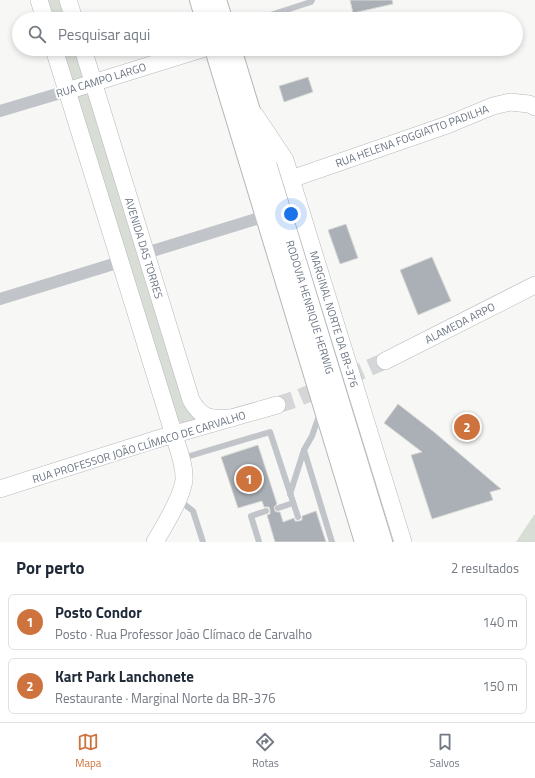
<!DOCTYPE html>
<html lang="pt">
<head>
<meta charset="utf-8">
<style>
  body { margin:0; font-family:"Titillium Web",sans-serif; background:#f2f2f3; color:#1f2937 }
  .you { position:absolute; left:291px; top:214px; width:14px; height:14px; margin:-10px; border:3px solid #fff; border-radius:50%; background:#1a73e8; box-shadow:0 0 0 6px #1a73e833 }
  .badge { display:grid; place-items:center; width:26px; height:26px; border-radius:50%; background:#ce733e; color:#fff; font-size:13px; font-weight:700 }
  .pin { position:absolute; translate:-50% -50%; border:2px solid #fff; box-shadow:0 1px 4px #0006 }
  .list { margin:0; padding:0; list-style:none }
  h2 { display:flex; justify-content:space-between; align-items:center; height:52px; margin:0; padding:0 16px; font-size:17px }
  h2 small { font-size:13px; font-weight:400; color:#747a83 }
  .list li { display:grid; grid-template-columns:26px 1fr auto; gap:12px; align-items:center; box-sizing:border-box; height:56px; margin:0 8px 8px; padding:0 8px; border:1px solid #e0e1e3; border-radius:6px }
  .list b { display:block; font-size:15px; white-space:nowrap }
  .list p { margin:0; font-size:13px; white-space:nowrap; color:#747a83 }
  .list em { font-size:13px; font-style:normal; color:#747a83 }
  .icon { flex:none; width:22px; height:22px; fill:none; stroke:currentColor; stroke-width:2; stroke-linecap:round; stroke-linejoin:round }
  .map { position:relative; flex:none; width:535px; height:542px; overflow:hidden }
  .search { position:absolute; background:#fff; box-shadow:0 2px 6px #0003; left:12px; right:12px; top:12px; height:44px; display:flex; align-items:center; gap:10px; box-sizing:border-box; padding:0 14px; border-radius:22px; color:#747a83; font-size:15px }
  .sheet { height:180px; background:#fff }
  nav { display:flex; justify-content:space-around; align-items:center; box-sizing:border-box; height:56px; border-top:1px solid #e0e1e3; background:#fff; font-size:11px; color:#747a83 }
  nav a { display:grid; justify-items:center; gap:2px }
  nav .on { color:#ce733e }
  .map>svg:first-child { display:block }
</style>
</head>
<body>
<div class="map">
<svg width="535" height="542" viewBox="0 0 535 542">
  <rect width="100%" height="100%" fill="#f7f7f5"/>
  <!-- green -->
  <g fill="#d8ddd6">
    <path d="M43,0H60L66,19H49Z"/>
    <path d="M58,49H75L202,423L183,424L178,421Z"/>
    <path d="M534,515H535V542H516Z"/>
  </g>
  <!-- building -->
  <g fill="#abb0b6" stroke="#d8d9d7">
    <path d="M350,0H392L393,4L353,13Z"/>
    <path d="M308,77L313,92L284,102L279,86Z"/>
    <path d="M346,224L358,258L340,264L328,230Z"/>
    <path d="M432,257L451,301L418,315L400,270Z"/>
    <path d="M398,404L434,432L501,489L490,492L493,500L432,519L411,455L422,452L384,423Z"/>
    <path d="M258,445L277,504L274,507L275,511L277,512H280L283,522L294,518L295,521H299L302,520V516L316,511L326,542H275L267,515L270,514V510L269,507H264L262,501L238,508L221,457Z"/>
  </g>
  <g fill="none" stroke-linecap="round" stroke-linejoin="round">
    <!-- secondary-tunnel -->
    <path stroke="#d4d6d8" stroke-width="17" stroke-dasharray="17 8" stroke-linecap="butt" d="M277,405L296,399L385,361"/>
    <defs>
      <g id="secondary">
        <path d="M39,0L45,19"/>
        <path d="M68,0L74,19"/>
        <path d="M54,49L174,435C178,449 185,465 184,480C182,498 164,526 155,542"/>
        <path d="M83,49L191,400C202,420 212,419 232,418"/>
        <path d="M67,91L202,49"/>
        <path d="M255,115L285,160L403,542"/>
        <path d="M291,179L447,125L493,106L510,102L529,104L535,107"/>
        <path d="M385,361L535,285"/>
        <path d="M0,489L154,440L277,405"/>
      </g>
      <g id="trunk">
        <path d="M200,0L206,19"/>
        <path d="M216,0L222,19"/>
        <path d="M215,49L365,542"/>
        <path d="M231,49L382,542"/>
      </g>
    </defs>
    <!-- secondary casing -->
    <use href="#secondary" stroke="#b6b9be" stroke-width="18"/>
    <!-- trunk casing -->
    <use href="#trunk" stroke="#b4b7ba" stroke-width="22"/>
    <!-- service -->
    <g stroke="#c1c4c8" stroke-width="6">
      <path d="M258,19L311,2L312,0"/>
      <path d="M304,450L332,542"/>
      <path d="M183,458L270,432L298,517"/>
      <path d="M290,494L304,450L312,436L320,413"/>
      <path d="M179,500L193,511L203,542"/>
      <path d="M278,508L293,503"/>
      <path d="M259,542L251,516L266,511"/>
    </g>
    <!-- minor -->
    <g stroke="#c1c4c8" stroke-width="12">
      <path d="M0,111L67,91"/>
      <path d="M146,253L266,216"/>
      <path d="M0,299L120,262"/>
    </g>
    <!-- secondary -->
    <use href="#secondary" stroke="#fff" stroke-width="17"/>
    <!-- trunk -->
    <use href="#trunk" stroke="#fff" stroke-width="20"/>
  </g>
  <g text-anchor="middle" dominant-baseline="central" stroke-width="4" stroke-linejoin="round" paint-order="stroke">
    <!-- street labels -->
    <g font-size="11" fill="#6a7482" stroke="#fff">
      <text transform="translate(101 80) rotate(-17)">RUA CAMPO LARGO</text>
      <text transform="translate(412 136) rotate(-20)">RUA HELENA FOGGIATTO PADILHA</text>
      <text transform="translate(144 248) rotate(73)">AVENIDA DAS TORRES</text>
      <text transform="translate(310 307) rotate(73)">RODOVIA HENRIQUE HERWIG</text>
      <text transform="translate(334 319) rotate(73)">MARGINAL NORTE DA BR-376</text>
      <text transform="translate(460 323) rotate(-27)">ALAMEDA ARPO</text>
      <text transform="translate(139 447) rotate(-17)">RUA PROFESSOR JOÃO CLÍMACO DE CARVALHO</text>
    </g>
  </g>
</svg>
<div class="you"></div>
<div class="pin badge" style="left:249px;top:479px">1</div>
<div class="pin badge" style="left:467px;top:427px">2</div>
<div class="search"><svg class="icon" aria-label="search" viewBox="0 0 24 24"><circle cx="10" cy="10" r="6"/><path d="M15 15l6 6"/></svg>Pesquisar aqui</div>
</div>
<section class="sheet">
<h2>Por perto<small>2 resultados</small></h2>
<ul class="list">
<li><span class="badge">1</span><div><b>Posto Condor</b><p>Posto · Rua Professor João Clímaco de Carvalho</p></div><em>140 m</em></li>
<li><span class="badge">2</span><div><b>Kart Park Lanchonete</b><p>Restaurante · Marginal Norte da BR-376</p></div><em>150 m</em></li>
</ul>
</section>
<nav>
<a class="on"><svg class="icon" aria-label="map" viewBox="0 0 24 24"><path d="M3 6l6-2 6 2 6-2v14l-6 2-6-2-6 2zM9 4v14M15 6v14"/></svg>Mapa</a>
<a><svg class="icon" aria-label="directions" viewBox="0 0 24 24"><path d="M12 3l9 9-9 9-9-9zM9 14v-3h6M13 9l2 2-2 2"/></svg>Rotas</a>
<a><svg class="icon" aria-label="saved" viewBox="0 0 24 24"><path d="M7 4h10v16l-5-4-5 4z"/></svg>Salvos</a>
</nav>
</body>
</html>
